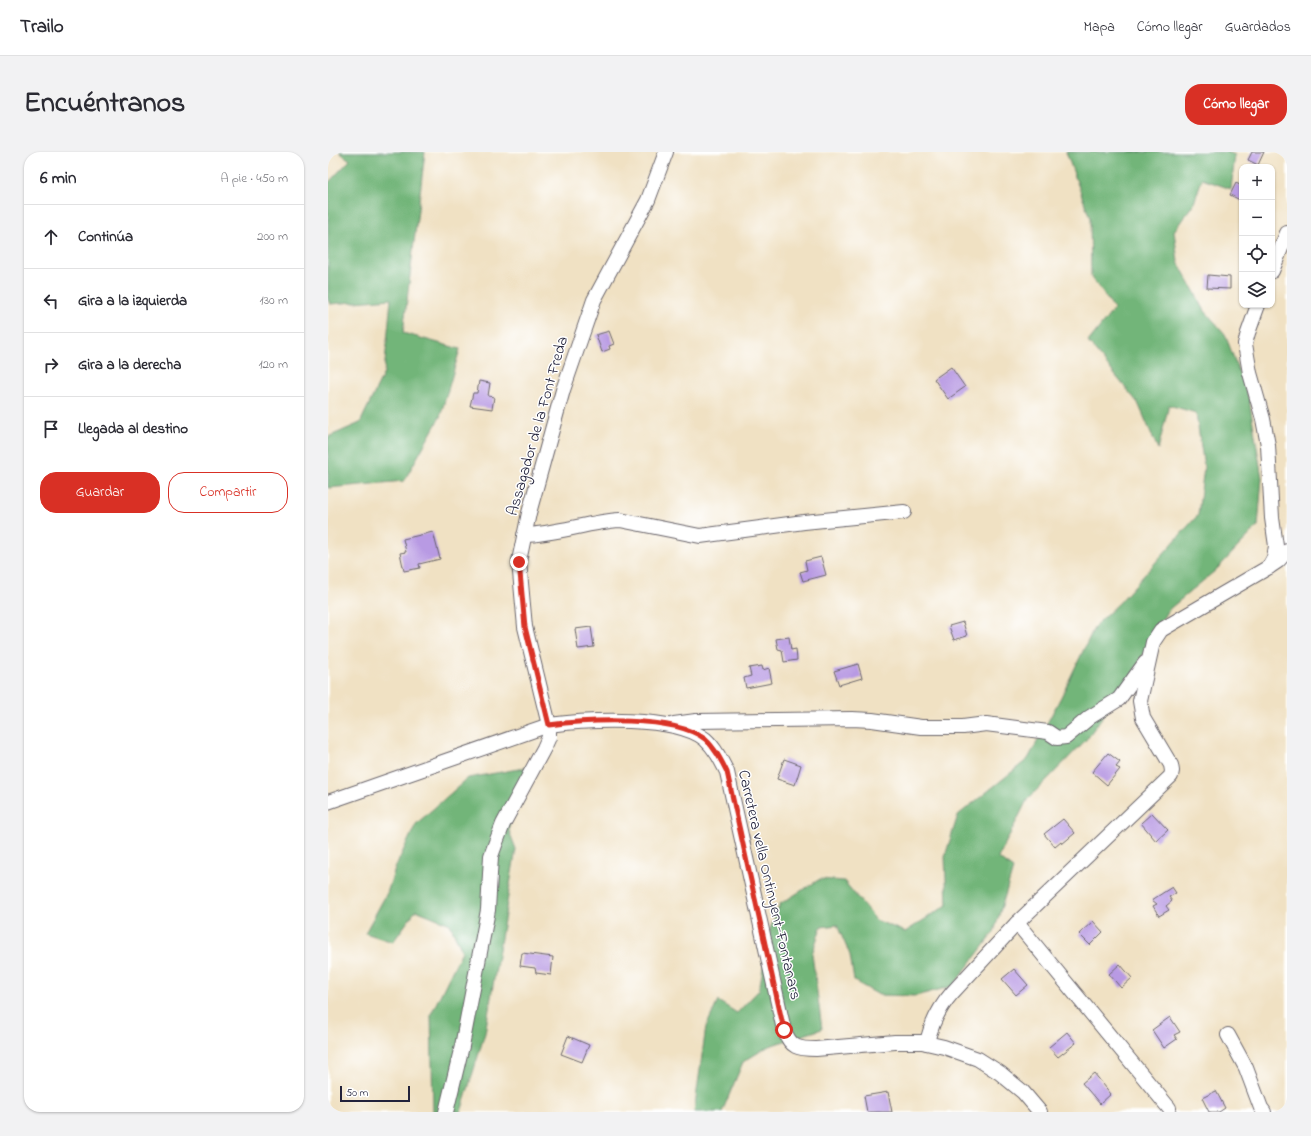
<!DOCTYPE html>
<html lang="es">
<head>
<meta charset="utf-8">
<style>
  body { margin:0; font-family:"Indie Flower",sans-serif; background:#f2f2f3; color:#2b2b33 }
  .controls { position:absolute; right:12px; top:12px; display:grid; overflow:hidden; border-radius:8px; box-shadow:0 1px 3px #0004 }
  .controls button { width:36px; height:36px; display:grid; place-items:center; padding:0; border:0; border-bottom:1px solid #e1e1e2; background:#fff; color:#2b2b33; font:20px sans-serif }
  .scale { position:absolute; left:12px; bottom:10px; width:70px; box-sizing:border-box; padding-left:4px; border:2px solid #22223b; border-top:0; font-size:11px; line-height:14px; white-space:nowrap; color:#22223b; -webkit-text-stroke:3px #fff; paint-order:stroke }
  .stop { position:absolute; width:12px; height:12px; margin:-9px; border:3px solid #d93025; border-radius:50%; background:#fff }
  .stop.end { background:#d93025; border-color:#fff; box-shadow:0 1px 4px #0008 }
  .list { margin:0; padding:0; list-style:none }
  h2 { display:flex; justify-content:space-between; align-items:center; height:52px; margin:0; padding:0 16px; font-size:17px }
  h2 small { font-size:13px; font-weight:400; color:#7c7c81 }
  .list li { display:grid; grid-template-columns:26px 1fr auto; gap:12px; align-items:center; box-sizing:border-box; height:64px; padding:0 16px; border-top:1px solid #e1e1e2 }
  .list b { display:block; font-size:15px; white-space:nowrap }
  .list em { font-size:13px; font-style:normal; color:#7c7c81 }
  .actions { display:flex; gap:8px; padding:12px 16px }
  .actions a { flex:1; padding:9px 0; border:1px solid #d93025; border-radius:16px; text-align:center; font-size:14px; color:#d93025 }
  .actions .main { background:#d93025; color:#fff }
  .icon { flex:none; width:22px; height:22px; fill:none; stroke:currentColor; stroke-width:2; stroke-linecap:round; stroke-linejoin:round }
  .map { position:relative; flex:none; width:959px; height:960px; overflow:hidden; border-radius:16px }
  header { display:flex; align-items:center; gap:24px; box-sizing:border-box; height:56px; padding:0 20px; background:#fff; border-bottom:1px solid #e1e1e2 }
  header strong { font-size:19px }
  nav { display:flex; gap:22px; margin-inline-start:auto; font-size:14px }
  .intro { display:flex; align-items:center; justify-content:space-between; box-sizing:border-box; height:96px; padding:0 24px }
  h1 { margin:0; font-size:28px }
  .button { padding:10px 18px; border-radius:16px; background:#d93025; color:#fff; font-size:14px; font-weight:700 }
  main { display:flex; gap:24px; padding:0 24px }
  aside { flex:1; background:#fff; border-radius:16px; box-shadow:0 1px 3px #0004 }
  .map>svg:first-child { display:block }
</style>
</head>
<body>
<header>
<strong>Trailo</strong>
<nav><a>Mapa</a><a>Cómo llegar</a><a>Guardados</a></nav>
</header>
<div class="intro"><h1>Encuéntranos</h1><a class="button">Cómo llegar</a></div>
<main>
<aside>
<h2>6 min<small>A pie · 450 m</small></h2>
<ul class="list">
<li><svg class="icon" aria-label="ahead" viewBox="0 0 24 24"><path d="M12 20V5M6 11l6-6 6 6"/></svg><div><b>Continúa</b></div><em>200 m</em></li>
<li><svg class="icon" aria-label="left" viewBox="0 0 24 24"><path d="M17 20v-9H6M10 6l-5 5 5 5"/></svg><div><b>Gira a la izquierda</b></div><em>130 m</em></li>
<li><svg class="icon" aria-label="right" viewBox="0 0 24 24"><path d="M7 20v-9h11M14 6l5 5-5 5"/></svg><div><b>Gira a la derecha</b></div><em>120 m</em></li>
<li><svg class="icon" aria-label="arrive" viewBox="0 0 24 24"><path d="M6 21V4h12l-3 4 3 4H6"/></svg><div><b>Llegada al destino</b></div></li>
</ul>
<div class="actions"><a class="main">Guardar</a><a>Compartir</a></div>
</aside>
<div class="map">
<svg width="959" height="960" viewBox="0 0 959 960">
  <rect width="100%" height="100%" fill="#fff"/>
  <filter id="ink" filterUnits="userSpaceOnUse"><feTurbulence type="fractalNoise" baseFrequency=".025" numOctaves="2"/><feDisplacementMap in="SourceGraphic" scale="8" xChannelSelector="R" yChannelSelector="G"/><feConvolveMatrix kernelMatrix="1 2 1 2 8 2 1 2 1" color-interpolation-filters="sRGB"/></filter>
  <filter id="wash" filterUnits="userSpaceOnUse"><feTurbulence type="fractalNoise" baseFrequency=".012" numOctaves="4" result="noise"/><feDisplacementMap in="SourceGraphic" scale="16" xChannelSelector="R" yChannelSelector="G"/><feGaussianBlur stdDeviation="0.9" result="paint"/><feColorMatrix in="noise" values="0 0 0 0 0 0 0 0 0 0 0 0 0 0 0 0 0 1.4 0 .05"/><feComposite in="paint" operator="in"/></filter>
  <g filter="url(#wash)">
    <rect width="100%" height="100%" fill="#f0e1c3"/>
    <!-- forest -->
    <g fill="#72b579" stroke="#4a6c5a">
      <path d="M11,0H97L75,181L132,197L112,265L76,329L0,336V285L32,271L56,221L63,147L2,152L0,147V31L22,8Z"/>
      <path d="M738,0H899L907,3L903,37L874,27L866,51L846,79L850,110L877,159L897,182L921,247L934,326L930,374L888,418L839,459L803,525L757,589L699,648L670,706L685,717L666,780L625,834L588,844L551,843L526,829L522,803L509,773L493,775L484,802L494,877L441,894L415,910L394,960H366L378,875L390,849L409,861L431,838L442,777L452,752L492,727L516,729L548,768L577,780L619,753L617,704L630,663L700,607L733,545L767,474L792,450L870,363L876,315L868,261L841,253L830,297L810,251L760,190L786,157L763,124L762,66Z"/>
      <path d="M207,614L184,649L181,679L188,697L157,881L133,960H105L103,862L134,799L122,772L88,758L65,790L37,781L59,741L68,714L88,672L140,626Z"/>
    </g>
    <g id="blocks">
      <!-- building -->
      <g fill="#b89ae3">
        <path d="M924,0H936L930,13L920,8Z"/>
        <path d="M908,31L914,34V49L902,43Z"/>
        <path d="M880,123L902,125V137L879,136Z"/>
        <path d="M281,179L286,192L281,194L282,197L274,200L268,183Z"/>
        <path d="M623,215L637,235L620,247L606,227Z"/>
        <path d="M151,229L162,231L160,244L166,245L164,257L142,254L145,241H149Z"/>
        <path d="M105,380L112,407L91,412L92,416L76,419L72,401L78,400L75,387Z"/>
        <path d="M493,405L498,423L475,429L472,420L479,418L477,409Z"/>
        <path d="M635,470L639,484L626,488L621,474Z"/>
        <path d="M263,475L266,495L250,497L247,477Z"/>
        <path d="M461,485L463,498L468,497L469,508L456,510L454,498L450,497L448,487Z"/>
        <path d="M530,512L534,526L511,533L506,519Z"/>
        <path d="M434,514L435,518L441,516L444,531L418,536L416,526L423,524L421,516Z"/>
        <path d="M780,601L792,610L788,615L792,617L779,633L764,620Z"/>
        <path d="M456,607L473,613L467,633L449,627Z"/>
        <path d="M824,661L840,678L828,689L813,671Z"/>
        <path d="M735,667L747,681L734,692L733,690L727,695L716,682Z"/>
        <path d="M844,735L848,741L841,745L844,749L838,754L841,758L831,764L825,754L829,752L824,748Z"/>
        <path d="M765,769L775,780L762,793L751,782Z"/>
        <path d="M194,801L225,805L223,823L208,821L207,816L192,814Z"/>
        <path d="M792,812L804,826L793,836L781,822Z"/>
        <path d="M686,817L700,833L688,843L674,827Z"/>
        <path d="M842,865L852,880L846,883L849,887L836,896L824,878Z"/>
        <path d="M739,880L748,891L730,905L721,895Z"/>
        <path d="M240,884L261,893L254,910L233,902Z"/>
        <path d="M766,921L783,942L772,952L754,931Z"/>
        <path d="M888,939L897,956L891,960H881L874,946Z"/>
        <path d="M560,940L564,960H539L536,944Z"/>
      </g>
    </g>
  </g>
  <g filter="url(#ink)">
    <use href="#blocks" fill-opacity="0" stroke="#6a656b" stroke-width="1"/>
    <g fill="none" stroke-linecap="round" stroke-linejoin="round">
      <defs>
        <g id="minor">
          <path d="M944,119L959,81"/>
          <path d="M930,153L920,181L917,192L922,221L935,267L940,293L944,366L948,394L946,406L941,415"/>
          <path d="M196,383C229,382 260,370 292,368L372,384L476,370L576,360"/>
          <path d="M346,572L368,569L524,567L544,568L593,575H635L658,572L720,580L729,586L738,585L762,565L791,547L817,511"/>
          <path d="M0,650L221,573C259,568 346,563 377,587C387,596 393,608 399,620L456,878C463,896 470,897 488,897L567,890H594L616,895L650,907L672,921L695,940L712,960"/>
          <path d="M689,771L841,956"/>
          <path d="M900,883L918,916L933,956L936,960"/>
          <path d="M599,891C603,872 611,856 624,841L689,771L843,624L844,619L843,613L815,566L812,549L825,490L833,478L941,415L950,409L959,399"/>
          <path d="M118,960L134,894L157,774L160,758L163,704L167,693L175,672L216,596L221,585V573L197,475L191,409L201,361L235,238L266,148L320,48L338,0"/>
        </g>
      </defs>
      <!-- minor casing -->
      <use href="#minor" stroke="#6a656b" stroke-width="16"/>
      <!-- minor -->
      <use href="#minor" stroke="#fff" stroke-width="14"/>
    </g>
  </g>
  <g fill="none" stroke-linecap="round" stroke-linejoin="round" filter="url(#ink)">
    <!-- route -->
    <path stroke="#d93025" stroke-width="5" d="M191,410L197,475L221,573C259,568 346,563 377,587C387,596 393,608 399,620L456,878"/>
  </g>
  <g text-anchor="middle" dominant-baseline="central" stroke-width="3" stroke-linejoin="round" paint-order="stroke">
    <!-- street labels -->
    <g font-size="16" fill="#22223b" stroke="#fff">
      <text transform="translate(210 274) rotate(-74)">Assagador de la Font Freda</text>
      <text transform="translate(441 733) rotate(77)">Carretera vella Ontinyent-Fontanars</text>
    </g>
  </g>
</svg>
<div class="controls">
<button>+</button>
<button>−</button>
<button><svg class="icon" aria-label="locate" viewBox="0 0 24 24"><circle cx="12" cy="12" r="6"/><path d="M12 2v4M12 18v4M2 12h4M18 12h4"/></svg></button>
<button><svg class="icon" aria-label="layers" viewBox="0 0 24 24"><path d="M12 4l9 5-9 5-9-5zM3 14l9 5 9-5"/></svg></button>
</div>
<div class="scale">50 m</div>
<div class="stop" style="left:456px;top:878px"></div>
<div class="stop end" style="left:191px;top:410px"></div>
</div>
</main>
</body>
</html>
